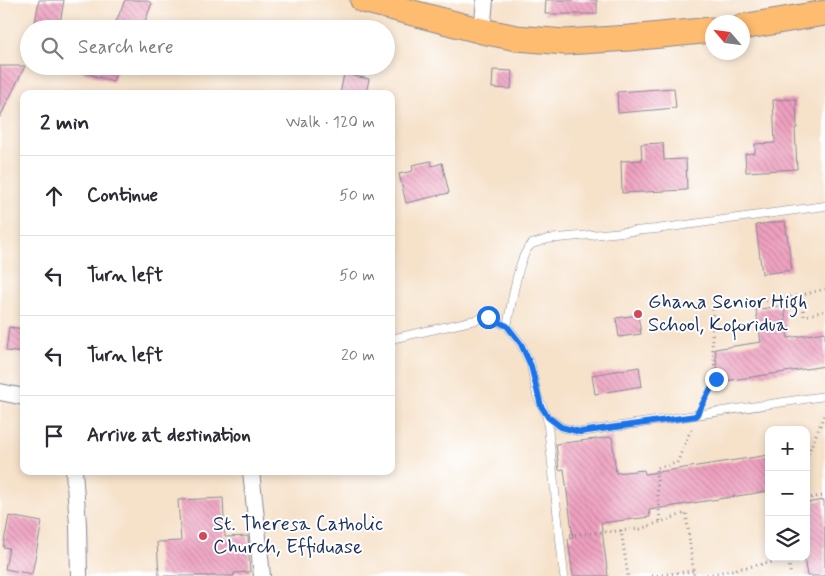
<!DOCTYPE html>
<html lang="en">
<head>
<meta charset="utf-8">
<style>
  body { margin:0; font-family:Mynerve,sans-serif; background:#f2f2f3; color:#2b2b33 }
  .controls { position:absolute; right:15px; bottom:15px; display:grid; overflow:hidden; border-radius:10px; box-shadow:0 2px 8px #0003 }
  .controls button { width:45px; height:45px; display:grid; place-items:center; padding:0; border:0; border-bottom:1px solid #e1e1e2; background:#fff; color:#2b2b33; font:25px sans-serif }
  .compass { position:absolute; left:705px; top:15px; width:45px; height:45px; border-radius:50%; background:#fff; box-shadow:0 2px 8px #0003; rotate:298deg }
  .stop { position:absolute; width:15px; height:15px; margin:-11px; border:4px solid #1a73e8; border-radius:50%; background:#fff }
  .stop.end { background:#1a73e8; border-color:#fff; box-shadow:0 1px 5px #0008 }
  .list { margin:0; padding:0; list-style:none }
  h2 { display:flex; justify-content:space-between; align-items:center; height:65px; margin:0; padding:0 20px; font-size:21px }
  h2 small { font-size:16px; font-weight:400; color:#7c7c81 }
  .list li { display:grid; grid-template-columns:32px 1fr auto; gap:15px; align-items:center; box-sizing:border-box; height:80px; padding:0 20px; border-top:1px solid #e1e1e2 }
  .list b { display:block; font-size:19px; white-space:nowrap }
  .list em { font-size:16px; font-style:normal; color:#7c7c81 }
  .icon { flex:none; width:28px; height:28px; fill:none; stroke:currentColor; stroke-width:2; stroke-linecap:round; stroke-linejoin:round }
  .map { position:relative; flex:none; width:825px; height:576px; overflow:hidden }
  .search { position:absolute; background:#fff; box-shadow:0 2px 8px #0003; left:20px; top:20px; width:375px; height:55px; display:flex; align-items:center; gap:12px; box-sizing:border-box; padding:0 18px; border-radius:28px; color:#7c7c81; font-size:19px }
  .panel { position:absolute; background:#fff; box-shadow:0 2px 8px #0003; left:20px; top:90px; width:375px; height:385px; border-radius:10px }
  .map>svg:first-child { display:block }
</style>
</head>
<body>
<div class="map">
<svg width="825" height="576" viewBox="0 0 825 576">
  <defs>
    <pattern id="building-back-hatch" width="6" height="6" patternUnits="userSpaceOnUse" patternTransform="scale(1.25)"><rect width="6" height="6" fill="#efa0bf"/><path d="M-1 5l2 2M0 0l6 6M5-1l2 2" fill="none" stroke="#c1839e"/></pattern>
  </defs>
  <rect width="100%" height="100%" fill="#fff"/>
  <filter id="ink" filterUnits="userSpaceOnUse"><feTurbulence type="fractalNoise" baseFrequency=".02" numOctaves="2"/><feDisplacementMap in="SourceGraphic" scale="10" xChannelSelector="R" yChannelSelector="G"/><feConvolveMatrix kernelMatrix="1 2 1 2 8 2 1 2 1" color-interpolation-filters="sRGB"/></filter>
  <filter id="wash" filterUnits="userSpaceOnUse"><feTurbulence type="fractalNoise" baseFrequency=".0096" numOctaves="4" result="noise"/><feDisplacementMap in="SourceGraphic" scale="20" xChannelSelector="R" yChannelSelector="G"/><feGaussianBlur stdDeviation="1.12" result="paint"/><feColorMatrix in="noise" values="0 0 0 0 0 0 0 0 0 0 0 0 0 0 0 0 0 1.4 0 .05"/><feComposite in="paint" operator="in"/></filter>
  <g filter="url(#wash)">
    <rect width="100%" height="100%" fill="#f6e1c9"/>
    <g id="blocks">
      <!-- building -->
      <g fill="url(#building-back-hatch)">
        <path d="M39,0H64L59,29H34Z"/>
        <path d="M125,0H145L152,3L142,29H113Z"/>
        <path d="M546,0H597V14H545Z"/>
        <path d="M0,66H25L0,117Z"/>
        <path d="M74,66H118L113,82L74,69Z"/>
        <path d="M493,70L512,71L511,89L492,88Z"/>
        <path d="M344,74L369,79L366,94H340Z"/>
        <path d="M674,88L676,108L618,113L617,92Z"/>
        <path d="M796,99L797,128H795L797,169L746,172L745,154L755,153V144L775,143L773,100Z"/>
        <path d="M663,143L664,160L686,159L687,190L622,193L621,161L642,160L641,144Z"/>
        <path d="M431,161L432,166L442,163L449,193L406,203L399,174L413,171L412,165Z"/>
        <path d="M785,221L792,270L762,274L756,225Z"/>
        <path d="M784,305L788,338L825,332V366L719,382L715,349L761,342L756,310Z"/>
        <path d="M638,315L641,334L619,337L616,318Z"/>
        <path d="M9,327L24,329V353L6,351Z"/>
        <path d="M639,367L642,386L595,394L592,375Z"/>
        <path d="M612,437L616,473L644,470L645,474L769,455V491L649,510L650,517L601,523L608,576H573L568,539L573,538L564,469L559,470L556,444Z"/>
        <path d="M223,498L225,537L248,536L250,572L234,573V576H159L157,542L181,541L178,500Z"/>
        <path d="M824,500L825,576H807L804,557H806V503Z"/>
        <path d="M9,516L42,522L32,574L5,569L9,548L3,547Z"/>
      </g>
    </g>
  </g>
  <g filter="url(#ink)">
    <use href="#blocks" fill-opacity="0" stroke="#888894" stroke-width="1"/>
    <g fill="none" stroke-linecap="round" stroke-linejoin="round">
      <defs>
        <g id="service">
          <path d="M507,326C511,309 518,253 532,244C537,242 543,241 547,239L656,229L825,206"/>
          <path d="M391,339L489,317L507,326L521,344L531,366L537,395L547,417L561,427L580,432L825,396"/>
          <path d="M547,417L564,576"/>
        </g>
        <g id="minor">
          <path d="M482,31L485,0"/>
          <path d="M0,392L24,397"/>
          <path d="M74,471L78,524L79,576"/>
          <path d="M251,471L262,576"/>
        </g>
        <g id="primary">
          <path d="M363,0L482,31L517,38L565,42L630,38L712,30"/>
          <path d="M742,27L825,13"/>
        </g>
      </defs>
      <!-- service casing -->
      <use href="#service" stroke="#888894" stroke-width="9"/>
      <!-- minor casing -->
      <use href="#minor" stroke="#888894" stroke-width="18"/>
      <!-- primary casing -->
      <use href="#primary" stroke="#888894" stroke-width="27"/>
      <!-- path -->
      <g stroke="#888894" stroke-width="3" stroke-dasharray="1 4" stroke-linecap="butt">
        <path d="M802,295L804,316L825,311"/>
        <path d="M704,402L716,379L712,342L713,303H752L802,295L825,289"/>
        <path d="M806,458L825,414"/>
        <path d="M806,498L825,496"/>
        <path d="M660,521L656,468L677,463L692,427"/>
        <path d="M621,530L628,576"/>
        <path d="M570,535L640,529L686,513L694,576"/>
        <path d="M788,559L799,557"/>
        <path d="M652,576L693,571"/>
        <path d="M702,576L788,559L791,576"/>
      </g>
      <!-- service -->
      <use href="#service" stroke="#fff" stroke-width="8"/>
      <!-- minor -->
      <use href="#minor" stroke="#fff" stroke-width="16"/>
      <!-- primary -->
      <use href="#primary" stroke="#febc70" stroke-width="25"/>
    </g>
  </g>
  <g fill="none" stroke-linecap="round" stroke-linejoin="round" filter="url(#ink)">
    <!-- route -->
    <path stroke="#1a73e8" stroke-width="6" d="M488,317L507,326L521,344L531,366L541,406L548,417L561,427L580,432L696,416L716,379"/>
  </g>
  <!-- markers -->
  <g fill="#d1495b" stroke="#fff" stroke-width="2">
    <circle cx="638" cy="314" r="5"/>
    <circle cx="203" cy="536" r="5"/>
  </g>
  <g text-anchor="middle" dominant-baseline="central" stroke-width="4" stroke-linejoin="round" paint-order="stroke">
    <!-- poi labels -->
    <g font-size="20" fill="#1b2f5e" stroke="#fff" text-anchor="start">
      <text x="648" y="302">Ghana Senior High<tspan x="648" dy="23">School, Koforidua</tspan></text>
      <text x="213" y="524">St. Theresa Catholic<tspan x="213" dy="23">Church, Effiduase</tspan></text>
    </g>
  </g>
</svg>
<div class="controls">
<button>+</button>
<button>−</button>
<button><svg class="icon" aria-label="layers" viewBox="0 0 24 24"><path d="M12 4l9 5-9 5-9-5zM3 14l9 5 9-5"/></svg></button>
</div>
<svg class="compass" viewBox="-18 -18 36 36"><path d="M0-13l5 13h-10z" fill="#e53935"/><path d="M0 13l5-13h-10z" fill="#7c7c81"/></svg>
<div class="stop" style="left:488px;top:317px"></div>
<div class="stop end" style="left:716px;top:379px"></div>
<div class="search"><svg class="icon" aria-label="search" viewBox="0 0 24 24"><circle cx="10" cy="10" r="6"/><path d="M15 15l6 6"/></svg>Search here</div>
<section class="panel">
<h2>2 min<small>Walk · 120 m</small></h2>
<ul class="list">
<li><svg class="icon" aria-label="ahead" viewBox="0 0 24 24"><path d="M12 20V5M6 11l6-6 6 6"/></svg><div><b>Continue</b></div><em>50 m</em></li>
<li><svg class="icon" aria-label="left" viewBox="0 0 24 24"><path d="M17 20v-9H6M10 6l-5 5 5 5"/></svg><div><b>Turn left</b></div><em>50 m</em></li>
<li><svg class="icon" aria-label="left" viewBox="0 0 24 24"><path d="M17 20v-9H6M10 6l-5 5 5 5"/></svg><div><b>Turn left</b></div><em>20 m</em></li>
<li><svg class="icon" aria-label="arrive" viewBox="0 0 24 24"><path d="M6 21V4h12l-3 4 3 4H6"/></svg><div><b>Arrive at destination</b></div></li>
</ul>
</section>
</div>
</body>
</html>
